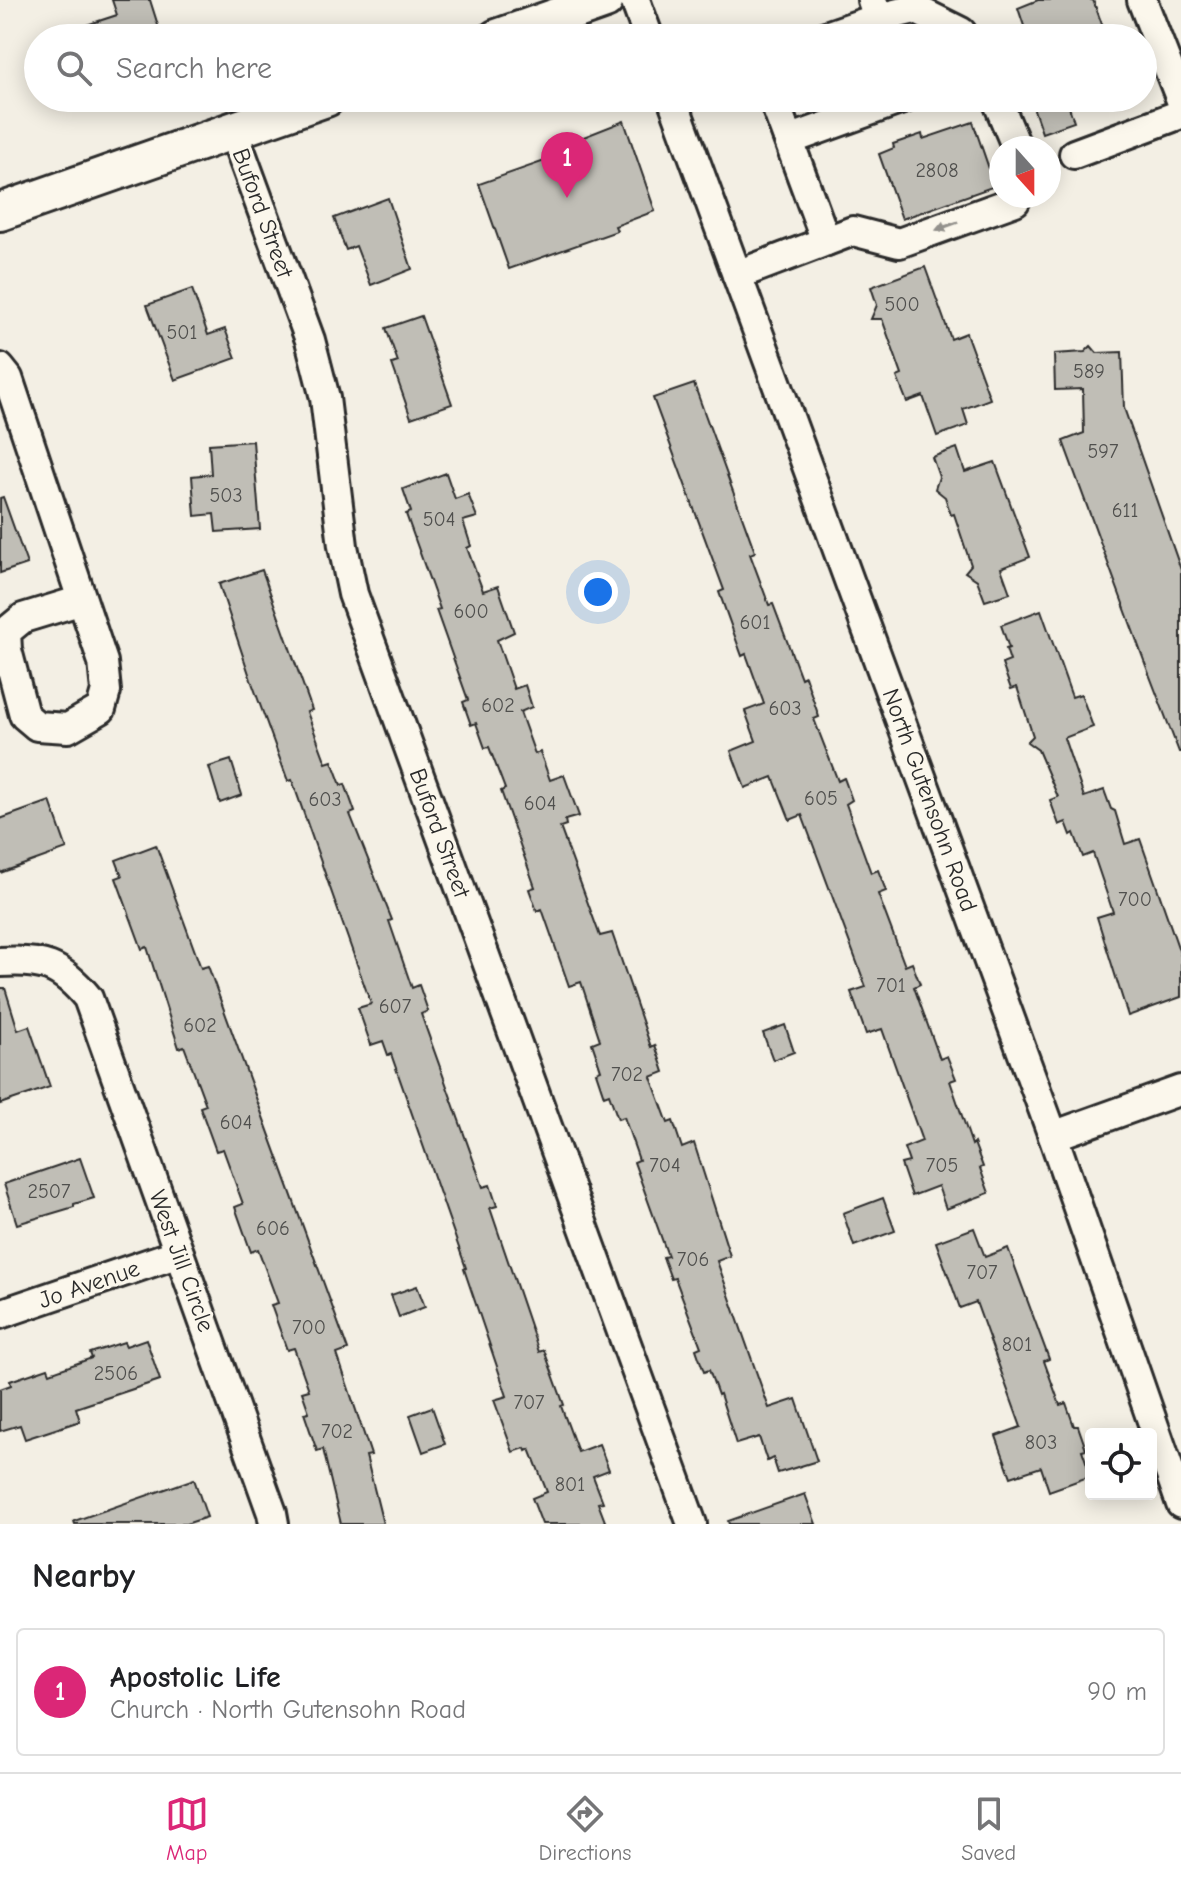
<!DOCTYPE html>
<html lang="en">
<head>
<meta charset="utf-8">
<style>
  body { margin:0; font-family:"Comic Neue",sans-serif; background:#f2f2f2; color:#202124 }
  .controls { position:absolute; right:24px; bottom:24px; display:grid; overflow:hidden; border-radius:8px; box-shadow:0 4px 20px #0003 }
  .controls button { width:72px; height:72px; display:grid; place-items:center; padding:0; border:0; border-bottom:2px solid #e0e0e0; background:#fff; color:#202124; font:40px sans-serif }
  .compass { position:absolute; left:989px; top:136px; width:72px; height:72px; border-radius:50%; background:#fff; box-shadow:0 4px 20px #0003; rotate:159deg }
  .you { position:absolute; left:598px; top:592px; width:28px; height:28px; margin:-20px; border:6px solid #fff; border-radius:50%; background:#1a73e8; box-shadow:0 0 0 12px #1a73e833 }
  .badge { display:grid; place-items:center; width:52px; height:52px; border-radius:50%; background:#db2777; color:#fff; font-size:26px; font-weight:700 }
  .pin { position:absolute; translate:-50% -66px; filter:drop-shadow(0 2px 4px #0008) }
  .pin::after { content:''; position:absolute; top:42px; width:28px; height:24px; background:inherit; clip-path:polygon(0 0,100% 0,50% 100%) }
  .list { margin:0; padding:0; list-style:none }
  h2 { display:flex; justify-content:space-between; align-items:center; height:104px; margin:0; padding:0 32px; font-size:34px }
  h2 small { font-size:26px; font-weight:400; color:#757577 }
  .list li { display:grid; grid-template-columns:52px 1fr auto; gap:24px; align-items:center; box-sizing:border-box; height:128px; margin:0 16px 16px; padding:0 16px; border:2px solid #e0e0e0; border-radius:8px }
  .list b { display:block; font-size:30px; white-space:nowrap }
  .list p { margin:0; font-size:26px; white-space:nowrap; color:#757577 }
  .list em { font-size:26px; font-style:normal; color:#757577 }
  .icon { flex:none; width:44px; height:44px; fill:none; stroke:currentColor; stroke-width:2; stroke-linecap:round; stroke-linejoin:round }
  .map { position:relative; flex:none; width:1181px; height:1524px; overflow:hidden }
  .search { position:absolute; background:#fff; box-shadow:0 4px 20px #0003; left:24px; right:24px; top:24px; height:88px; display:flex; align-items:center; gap:20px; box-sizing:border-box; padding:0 28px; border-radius:44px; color:#757577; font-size:30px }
  .sheet { height:248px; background:#fff }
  nav { display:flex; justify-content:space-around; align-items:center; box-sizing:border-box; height:112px; border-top:2px solid #e0e0e0; background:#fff; font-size:22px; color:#757577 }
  nav a { display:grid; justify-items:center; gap:4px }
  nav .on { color:#db2777 }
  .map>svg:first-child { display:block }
</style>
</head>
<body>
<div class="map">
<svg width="1181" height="1524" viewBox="0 0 1181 1524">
  <rect width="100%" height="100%" fill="#f3efe4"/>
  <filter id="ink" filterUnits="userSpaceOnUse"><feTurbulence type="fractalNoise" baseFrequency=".0125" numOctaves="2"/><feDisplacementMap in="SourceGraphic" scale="16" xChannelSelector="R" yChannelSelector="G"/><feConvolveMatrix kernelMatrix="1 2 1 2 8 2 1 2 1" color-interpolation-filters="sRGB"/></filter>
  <g filter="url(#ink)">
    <!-- building -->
    <g fill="#c0beb6" stroke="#2b2b2b" stroke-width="2">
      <path d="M112,0H150L162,38H62V33L117,15Z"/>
      <path d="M1038,0H1093L1107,38H1028L1018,8Z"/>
      <path d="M1030,98H1066L1074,122L1042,133Z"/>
      <path d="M624,121L655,211L615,226L617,231L509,269L479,184L562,155L558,147Z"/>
      <path d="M973,122L995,186L902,219L879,154L894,148L893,144L922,134L923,139Z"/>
      <path d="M388,198L412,269L371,285L356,246L346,250L334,218Z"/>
      <path d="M925,267L951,339L966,333L990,399L963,409L968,425L937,436L923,396L907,402L897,377L902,375L882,319H871L877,305L871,287Z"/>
      <path d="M192,289L208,335L225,329L236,358L175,380L147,305Z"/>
      <path d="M421,316L452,404L411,418L392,364L398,362L386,328Z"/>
      <path d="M1091,346L1097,353L1122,352L1124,408L1181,570V752H1179L1146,666L1063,441L1084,433L1083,389L1055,390L1054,354L1085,352Z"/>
      <path d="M694,384L755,552L750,554L769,605L773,604L801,678L805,676L819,717L814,719L838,781L844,778L852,800L846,804L871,873L878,870L886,891L878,894L905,966L912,963L920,984L914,987L940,1059L947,1056L956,1079L950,1081L972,1145L974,1143L983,1167L980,1168L989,1193L946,1209L938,1186L912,1196L901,1164L909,1162L904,1148L922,1141L882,1029L866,1034L851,992L866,987L802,815L790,820L773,777L745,788L731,751L756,741L745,711L764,704L746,654L742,656L719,592L724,590L653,398Z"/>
      <path d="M253,441L260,529L216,532L214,514L195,516L192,476L211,474L209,444Z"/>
      <path d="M957,448L965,472L995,462L1030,557L1001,568L1010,593L985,601L977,580L965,572L971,565L954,514L951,515L945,497L935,489L939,477L932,457Z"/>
      <path d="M446,473L455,499L468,494L477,517L463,521L471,546L467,548L483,591L498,586L514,632L497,640L514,689L525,685L532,707L520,712L535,754L540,752L550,780L564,775L579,816L565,820L566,825L560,827L600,936L612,933L651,1047L655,1045L664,1072L651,1077L668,1123L673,1121L682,1148L694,1143L730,1256L717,1261L769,1408L796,1399L817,1461L778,1473L773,1458L767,1461L759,1437L736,1444L720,1394L718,1395L709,1370L704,1372L696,1349L701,1347L675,1278L671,1279L663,1257L668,1256L634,1162L639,1160L624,1117L618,1119L609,1094L604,1096L596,1072L601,1070L592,1043L600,1040L581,982L569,986L542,909L537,911L529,889L535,887L501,791L505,789L489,747L485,748L476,723L471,725L463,702L468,700L436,610L440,609L406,514L411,512L403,489Z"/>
      <path d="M3,497L27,564L0,573V498Z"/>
      <path d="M262,570L312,710L307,712L326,763L332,761L341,785L345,784L355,812L350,814L392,920L389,921L412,988L419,985L428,1011L421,1014L483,1187L490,1185L497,1206L490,1208L539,1352L544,1350L564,1405L561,1406L578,1452L599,1444L609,1470L593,1476L603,1502L598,1503L606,1524H542L532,1498L547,1492L530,1449L526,1451L525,1448L513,1452L494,1400L507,1396L464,1269L466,1268L391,1054L388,1055L383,1041L371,1045L358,1008L371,1004L292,780L288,781L251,680L219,584Z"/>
      <path d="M1041,610L1072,697L1081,694L1093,727L1064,738L1084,797L1104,790L1111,809L1115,811L1125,844L1140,839L1181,956V997L1128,1016L1097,917L1113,912L1093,853L1083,857L1074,833L1071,835L1066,822L1059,825L1050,800L1058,797L1038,750L1027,742L1033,736L1017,687L1011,689L1002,664L1010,661L1006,649L1009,648L1001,625Z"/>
      <path d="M231,760L242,795L220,803L209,767Z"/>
      <path d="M50,801L67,849L0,873V819Z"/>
      <path d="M156,845L201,968L208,966L348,1350L337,1354L371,1455L366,1456L383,1524H341L323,1449L317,1451L304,1413L309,1412L302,1392L309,1390L294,1348L287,1350L271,1305L278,1303L258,1249L251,1252L235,1207L243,1204L223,1149L216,1151L200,1107L206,1105L184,1046L179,1048L147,947L142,949L116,878L122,876L116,860Z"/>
      <path d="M0,988H5L18,1030L29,1026L50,1087L0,1104Z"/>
      <path d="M785,1025L794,1052L773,1060L763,1033Z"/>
      <path d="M80,1158L94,1198L74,1204V1207L17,1224L4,1184Z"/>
      <path d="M883,1198L895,1231L854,1246L843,1213Z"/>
      <path d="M974,1228L985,1257L1008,1248L1049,1359L1044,1361L1060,1405L1066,1403L1074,1426H1078L1086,1449L1082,1450L1091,1476L1049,1491L1041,1467L1011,1477L996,1436L1021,1427L976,1302L960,1308L936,1242Z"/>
      <path d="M417,1286L425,1307L399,1317L391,1295Z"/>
      <path d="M146,1339L160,1380L76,1408L80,1421L25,1439L20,1425L0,1431V1389L11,1385L10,1381L48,1368L50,1373L92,1358L90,1353L124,1342L126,1346Z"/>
      <path d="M432,1407L445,1444L423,1452L410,1415Z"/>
      <path d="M194,1479L207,1517L186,1524H75L74,1521Z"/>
      <path d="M805,1494L816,1524H729L728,1521Z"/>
    </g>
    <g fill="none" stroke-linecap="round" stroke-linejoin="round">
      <!-- minor-tunnel -->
      <path stroke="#cbc8bf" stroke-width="28" stroke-dasharray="28 14" stroke-linecap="butt" d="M835,98V100"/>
      <defs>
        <g id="minor">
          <path d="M635,0L649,38"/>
          <path d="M872,0L878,18L915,9L961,32L965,38"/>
          <path d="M1142,0L1181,100"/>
          <path d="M820,38L878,18L885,38"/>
          <path d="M672,98L1053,1136L1181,1504"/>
          <path d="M773,98L826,241"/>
          <path d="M996,98L1017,148"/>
          <path d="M233,131L310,340L325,398L343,546L353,594L692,1524"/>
          <path d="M789,140L905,98"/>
          <path d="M1074,154L1181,114"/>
          <path d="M737,275L853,231L899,243L1015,201L1017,196"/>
          <path d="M0,368L8,378L103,662L106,691L101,709L68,728L37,726L24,715L7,650L6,632L23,618L82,600"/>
          <path d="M0,962C42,959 61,965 88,998L272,1513L274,1524"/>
          <path d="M1053,1136L1181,1090"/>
          <path d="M0,1314L179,1253"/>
        </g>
        <g id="major">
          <path d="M497,38L605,0"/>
          <path d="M0,212L326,98"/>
        </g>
      </defs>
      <!-- minor casing -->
      <use href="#minor" stroke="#2b2b2b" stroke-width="34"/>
      <!-- major casing -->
      <use href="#major" stroke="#2b2b2b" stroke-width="42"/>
      <!-- minor -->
      <use href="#minor" stroke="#fbf7ec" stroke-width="28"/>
      <!-- major -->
      <use href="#major" stroke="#fbf7ec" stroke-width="36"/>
    </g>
    <!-- one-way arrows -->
    <defs><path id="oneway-solid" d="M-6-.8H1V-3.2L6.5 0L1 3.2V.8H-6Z" transform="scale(2)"/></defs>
    <use fill="#93918c" href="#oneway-solid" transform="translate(947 226) rotate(160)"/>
  </g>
  <g text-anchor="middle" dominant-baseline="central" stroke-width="6" stroke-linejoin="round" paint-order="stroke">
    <!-- number labels -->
    <g font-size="20" fill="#50504e">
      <text x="937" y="170">2808</text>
      <text x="902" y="304">500</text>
      <text x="182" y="332">501</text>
      <text x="1089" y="371">589</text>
      <text x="1103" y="451">597</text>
      <text x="226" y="495">503</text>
      <text x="1125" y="510">611</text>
      <text x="439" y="519">504</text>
      <text x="471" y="611">600</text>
      <text x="755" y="622">601</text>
      <text x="498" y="705">602</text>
      <text x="785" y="708">603</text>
      <text x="821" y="798">605</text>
      <text x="325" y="799">603</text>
      <text x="540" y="803">604</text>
      <text x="1135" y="899">700</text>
      <text x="891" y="985">701</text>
      <text x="395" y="1006">607</text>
      <text x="200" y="1025">602</text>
      <text x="627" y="1074">702</text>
      <text x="236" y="1122">604</text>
      <text x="665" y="1165">704</text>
      <text x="942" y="1165">705</text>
      <text x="49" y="1191">2507</text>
      <text x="273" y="1228">606</text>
      <text x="693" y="1259">706</text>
      <text x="982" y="1272">707</text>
      <text x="309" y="1327">700</text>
      <text x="1017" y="1344">801</text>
      <text x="116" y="1373">2506</text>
      <text x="529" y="1402">707</text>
      <text x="337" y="1431">702</text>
      <text x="1041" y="1442">803</text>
      <text x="570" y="1484">801</text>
    </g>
    <!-- street labels -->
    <g font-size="24" fill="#2b2b2b" stroke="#fbf7ec">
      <text transform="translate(263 213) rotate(70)">Buford Street</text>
      <text transform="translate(930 800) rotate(70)">North Gutensohn Road</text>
      <text transform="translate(440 833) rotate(70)">Buford Street</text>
      <text transform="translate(182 1261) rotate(70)">West Jill Circle</text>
      <text transform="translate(89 1284) rotate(-19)">Jo Avenue</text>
    </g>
  </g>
</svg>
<div class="controls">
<button><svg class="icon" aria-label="locate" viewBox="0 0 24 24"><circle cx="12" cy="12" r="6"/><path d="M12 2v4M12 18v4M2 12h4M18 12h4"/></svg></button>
</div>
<svg class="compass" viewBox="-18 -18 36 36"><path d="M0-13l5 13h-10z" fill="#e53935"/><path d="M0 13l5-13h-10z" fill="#757577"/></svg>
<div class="you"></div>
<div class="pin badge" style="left:567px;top:198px">1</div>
<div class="search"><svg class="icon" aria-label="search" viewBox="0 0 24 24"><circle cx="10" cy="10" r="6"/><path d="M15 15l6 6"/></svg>Search here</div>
</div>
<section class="sheet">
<h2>Nearby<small></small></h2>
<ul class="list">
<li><span class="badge">1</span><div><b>Apostolic Life</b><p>Church · North Gutensohn Road</p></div><em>90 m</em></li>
</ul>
</section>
<nav>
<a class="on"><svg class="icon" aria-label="map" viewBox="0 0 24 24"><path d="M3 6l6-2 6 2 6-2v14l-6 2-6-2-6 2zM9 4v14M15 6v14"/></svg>Map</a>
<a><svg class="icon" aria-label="directions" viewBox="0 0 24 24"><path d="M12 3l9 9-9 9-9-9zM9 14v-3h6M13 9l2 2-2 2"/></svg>Directions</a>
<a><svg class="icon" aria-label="saved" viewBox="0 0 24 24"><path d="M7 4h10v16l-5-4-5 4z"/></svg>Saved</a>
</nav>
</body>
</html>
